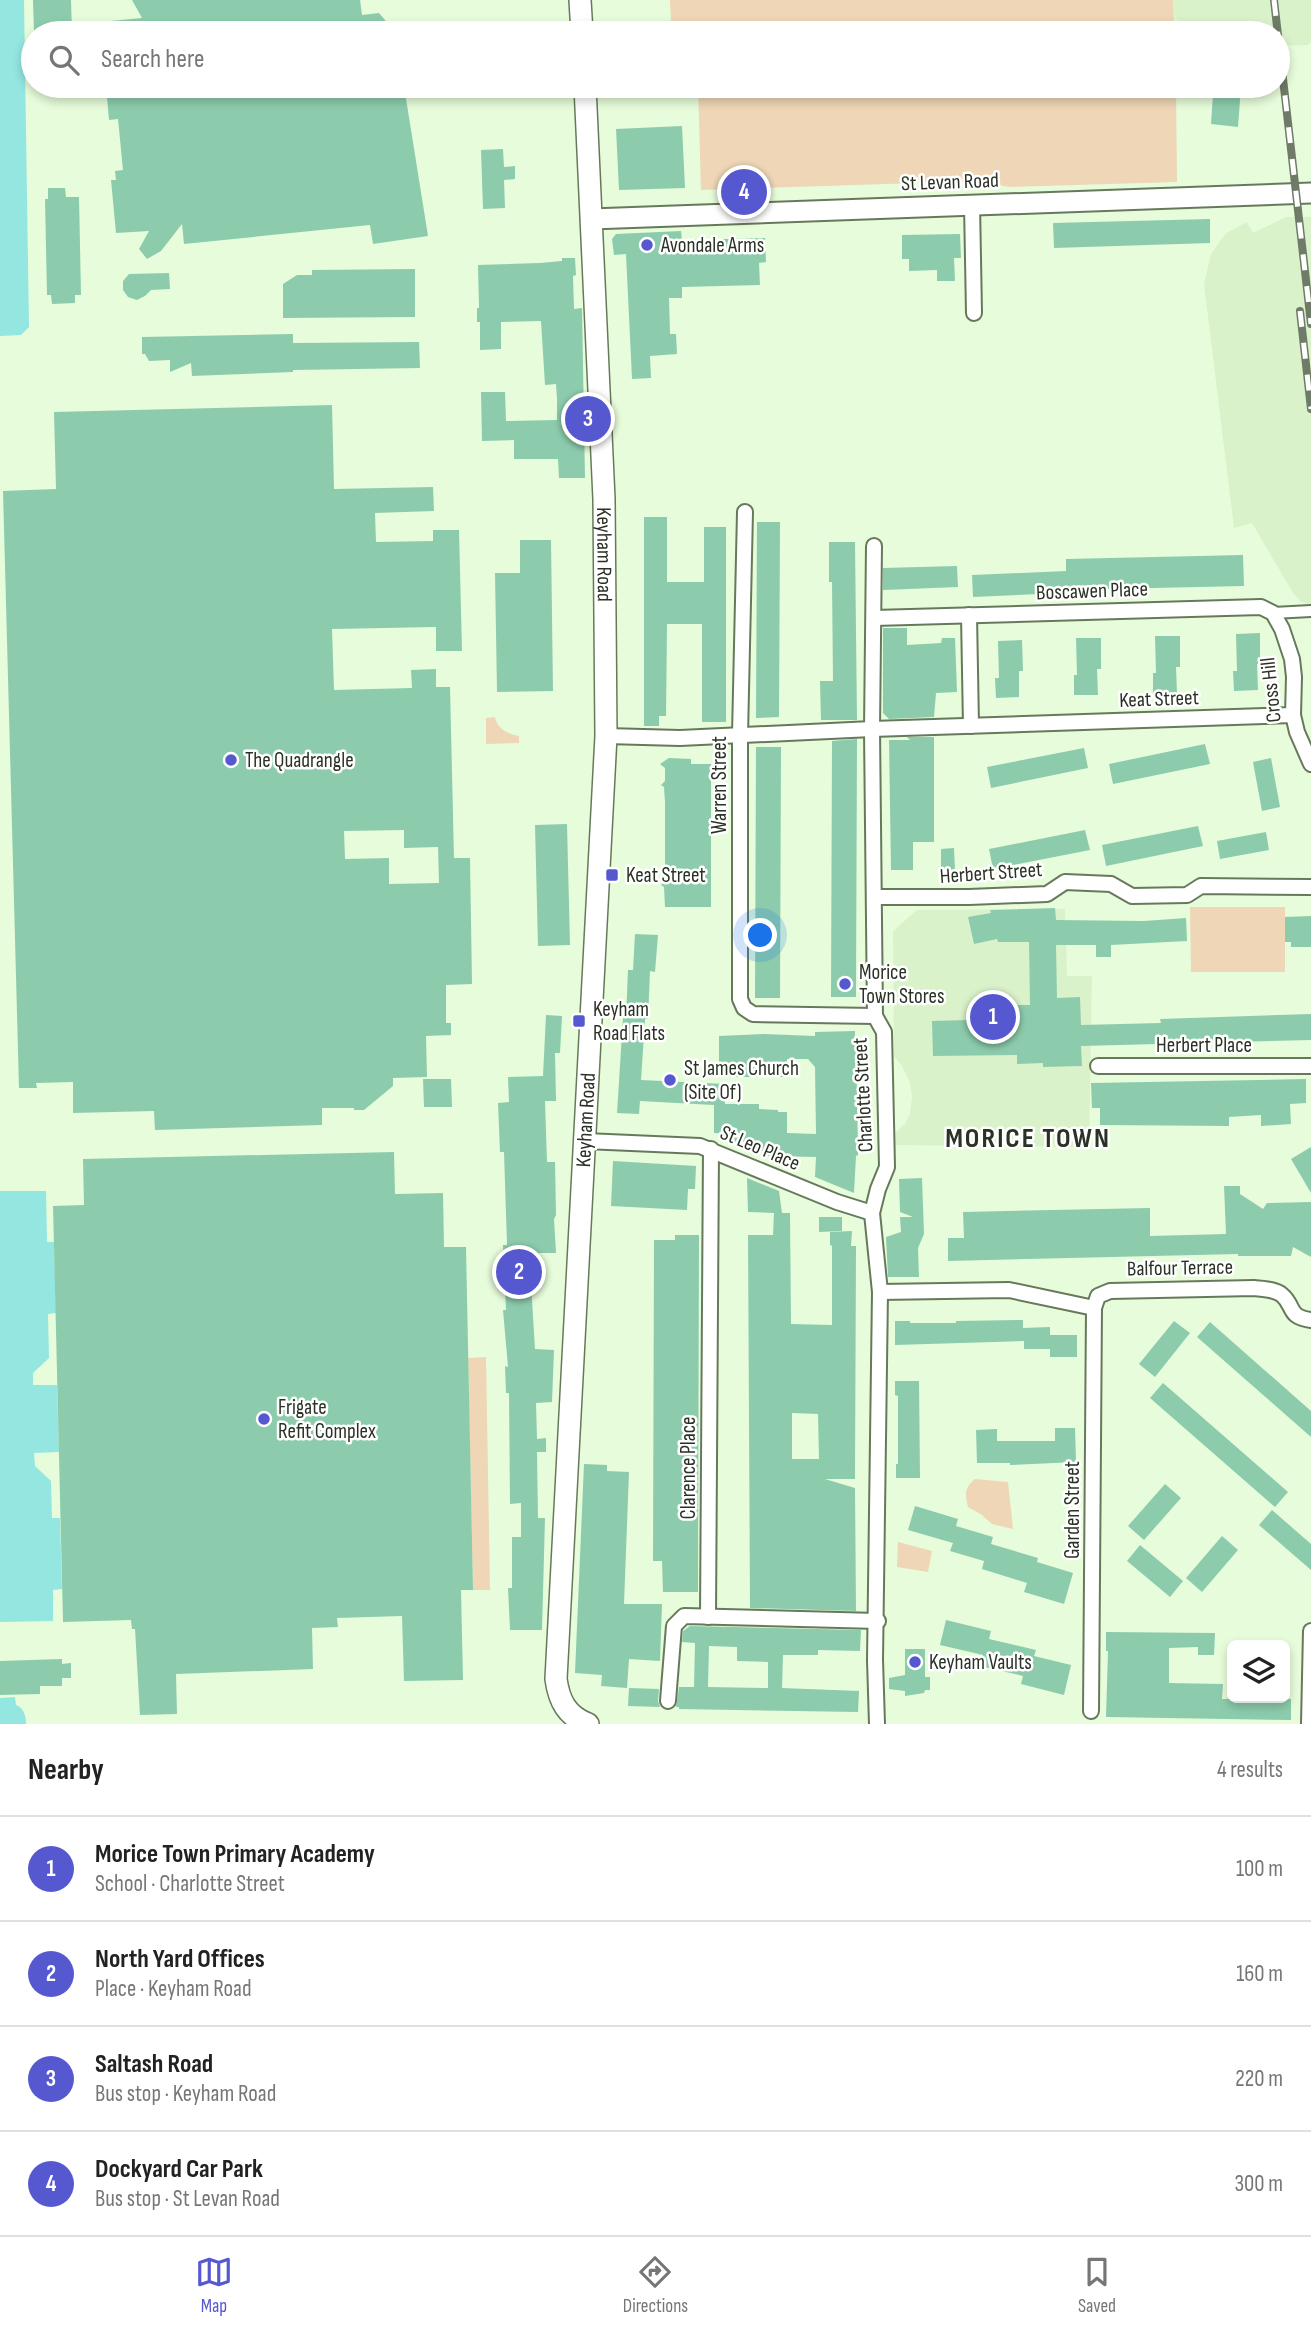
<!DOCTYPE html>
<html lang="en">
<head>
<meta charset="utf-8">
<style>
  body { margin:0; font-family:"Sofia Sans Condensed",sans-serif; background:#f2f2f2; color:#222 }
  .controls { position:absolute; right:21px; bottom:21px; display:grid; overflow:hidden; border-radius:10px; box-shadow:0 4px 10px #0003 }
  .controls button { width:63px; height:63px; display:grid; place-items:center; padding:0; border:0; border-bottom:2px solid #e0e0e0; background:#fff; color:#222; font:35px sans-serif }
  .you { position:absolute; left:761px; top:936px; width:24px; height:24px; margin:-18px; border:5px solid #fff; border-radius:50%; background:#1a73e8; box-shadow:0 0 0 10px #1a73e833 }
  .badge { display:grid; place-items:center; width:46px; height:46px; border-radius:50%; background:#5658d0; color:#fff; font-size:23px; font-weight:700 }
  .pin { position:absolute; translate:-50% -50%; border:4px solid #fff; box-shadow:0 2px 7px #0006 }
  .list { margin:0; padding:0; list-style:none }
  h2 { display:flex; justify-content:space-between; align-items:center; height:91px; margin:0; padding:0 28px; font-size:30px }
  h2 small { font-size:23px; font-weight:400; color:#767676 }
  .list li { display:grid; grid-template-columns:46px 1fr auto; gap:21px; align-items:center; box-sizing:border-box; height:105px; padding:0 28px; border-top:2px solid #e0e0e0 }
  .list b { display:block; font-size:26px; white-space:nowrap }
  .list p { margin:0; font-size:23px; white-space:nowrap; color:#767676 }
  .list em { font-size:23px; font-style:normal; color:#767676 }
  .icon { flex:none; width:38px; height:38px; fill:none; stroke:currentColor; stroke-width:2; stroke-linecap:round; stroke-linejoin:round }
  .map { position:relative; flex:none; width:1311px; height:1724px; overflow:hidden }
  .search { position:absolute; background:#fff; box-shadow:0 4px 10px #0003; left:21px; right:21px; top:21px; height:77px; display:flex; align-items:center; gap:18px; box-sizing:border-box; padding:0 24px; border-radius:38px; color:#767676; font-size:26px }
  .sheet { height:511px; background:#fff }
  nav { display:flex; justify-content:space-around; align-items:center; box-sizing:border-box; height:98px; border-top:2px solid #e0e0e0; background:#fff; font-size:19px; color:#767676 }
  nav a { display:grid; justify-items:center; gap:4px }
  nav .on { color:#5658d0 }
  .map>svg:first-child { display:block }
</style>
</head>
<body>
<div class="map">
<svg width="1311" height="1724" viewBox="0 0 1311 1724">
  <rect width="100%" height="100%" fill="#e7fcda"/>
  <!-- built -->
  <g fill="#daf2ca">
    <path d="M1173,0H1311V42L1308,45L1278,46V33H1207L1175,19Z"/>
    <path d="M1286,217H1311V604L1301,602L1293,593L1252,523L1234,528L1204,284L1211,254L1226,233L1247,222L1253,233Z"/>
    <path d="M1065,909L1067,976H1092L1089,1147L895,1145L894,1134L905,1124L910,1114L912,1097L910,1083L902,1066L894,1056L893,931L917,910Z"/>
  </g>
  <!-- green -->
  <g fill="#eed6b6">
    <path d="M670,0H1173L1175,33H696L695,29L676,27L671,21Z"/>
    <path d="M698,86H1176L1177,182L1009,187L979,181L701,190Z"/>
    <path d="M495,717C497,729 508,734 519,736V743L486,744V718Z"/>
    <path d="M1190,907H1285V972H1191Z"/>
    <path d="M486,1357L490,1590H473L468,1358Z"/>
    <path d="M975,1479L1008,1482L1013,1529L992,1524L982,1515L968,1507C965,1494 964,1488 975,1479Z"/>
    <path d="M898,1542L932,1551L928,1572L897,1567Z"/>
  </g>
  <!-- water -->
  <g fill="#94e6e1">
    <path d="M0,0H24L29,327L21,335L0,336Z"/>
    <path d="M0,1191H46L47,1242H54L56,1313L48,1314L49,1358L33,1373V1385H57L59,1452L34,1453L35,1466L51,1481L52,1518H60L62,1589L53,1590V1621L0,1622Z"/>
    <path d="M15,1697L16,1705C24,1708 26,1716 26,1724H0V1698Z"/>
  </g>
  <!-- building -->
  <g fill="#8cccac" fill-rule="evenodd">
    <path d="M33,0H71L72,33H34Z"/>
    <path d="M132,0H360L362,15L379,13L396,33H112L111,21L142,18Z"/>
    <path d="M106,86H404L428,236L373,244L370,225L184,244L182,224L161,251L147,259L139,249L149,231L116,233L111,180H116L115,171L123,170L118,119L109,120Z"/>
    <path d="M1208,86H1241L1238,127L1211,124L1213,94Z"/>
    <path d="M682,126L685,188L619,190L616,129Z"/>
    <path d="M503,149L504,167L515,166V179L504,180L505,208L483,209L481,150Z"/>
    <path d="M48,188H65L66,197H79L81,295H75V303L52,304L51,295H47L45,199H48Z"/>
    <path d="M1210,219V243L1054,248L1053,223Z"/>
    <path d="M681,231L682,240L765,238L766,262L759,263L760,285L682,287V298H669L670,334H676L677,354L650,356L651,378L632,379L626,254L614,255L612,239L616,234Z"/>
    <path d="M960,234L961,258H954L955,281H937V270L909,271V259H902V235Z"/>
    <path d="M562,258H575L576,275L573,276L574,309L582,308L585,478H559L558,459H514V440L482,441L481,392H505L506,421L557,420V399L556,384L545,385L541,321L501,322V349L480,350V322H477V308H479L478,265L540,263L562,261Z"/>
    <path d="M415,269V317L283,318V284L297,275H312V270Z"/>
    <path d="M169,273L170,289L151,290L145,296L137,300L128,297L123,290V281L129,274Z"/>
    <path d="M293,334V343L419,342L420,368L293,370V372L192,376L191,363L170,372V360L149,361L145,354H142V337Z"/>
    <path d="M332,405L334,489L433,487L434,511L375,513L376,542L433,541V530H459L462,651H436V627L332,629L334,690L412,688L411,670L436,669V687H450L454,858H470L472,984L446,985V1023H451V1035L426,1036L427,1077L393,1078V1086L364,1110H354V1108H322V1125L155,1130L154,1111L73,1113V1082L36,1083L37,1088H19L3,491L56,489L54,412ZM404,830V848L438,847L439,883L389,884V858L345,859L344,831Z"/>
    <path d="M644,517H667V582H704V527H726V722H702V624H667L666,716H659V726H644Z"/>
    <path d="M757,522H780L779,717L756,718Z"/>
    <path d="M520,540H551L553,691L497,692L495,573H520Z"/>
    <path d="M829,542H855L857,720H821L820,681H833L832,582H829Z"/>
    <path d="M1243,555L1244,586L1062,590V593L973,597L972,575L1066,571V559Z"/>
    <path d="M957,566L958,587L883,590V568Z"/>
    <path d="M883,628H907V645L941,643L942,638H955L957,692L936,693L934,717L889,719L883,713Z"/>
    <path d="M1260,633V664H1257L1258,690L1234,691L1233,671H1237L1236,634Z"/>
    <path d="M1155,636H1180V667H1176L1177,693H1153V673H1156Z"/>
    <path d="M1076,638H1101V669H1097L1098,695H1074V675H1077Z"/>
    <path d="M1022,640L1023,671H1019V697L996,698L995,678H999L998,641Z"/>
    <path d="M907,737H934V842H913V870H891L889,740H910Z"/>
    <path d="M857,739L856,997H831L832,741Z"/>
    <path d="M1205,744L1210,764L1113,784L1109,764Z"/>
    <path d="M756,747H781L780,998H755Z"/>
    <path d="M1084,748L1088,768L991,788L987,767Z"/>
    <path d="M669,758L691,759V764H711V907H665L664,887L661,885L665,881V802L664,787L661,785L665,781V768L660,764Z"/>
    <path d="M1271,758L1280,807L1262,811L1253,762Z"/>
    <path d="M567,824L570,945L538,946L535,825Z"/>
    <path d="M1198,826L1203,846L1106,866L1102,845Z"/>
    <path d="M1085,830L1090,850L993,869L989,849Z"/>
    <path d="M1266,832L1269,850L1220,859L1217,841Z"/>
    <path d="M954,848L955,871H941V849Z"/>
    <path d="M1055,908L1056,920L1144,921L1186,918L1187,941L1111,945V957H1096V945H1056L1057,998L1080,997L1081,1025L1161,1023L1160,1019L1311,1014V1040L1081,1046L1082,1066L1043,1067V1063L1017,1064V1055L933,1056L932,1021L1009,1019V1009H1012V1005H1030L1029,942H998L997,939L974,944L968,917L991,913L990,910Z"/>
    <path d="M1311,916V947H1291V942H1285V917Z"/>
    <path d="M635,934L658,935L655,972L650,971L648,1019H645L641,1080L725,1084V1104H759V1109L778,1110V1112H787V1133L816,1134L815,1067L808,1059H787V1077H719V1036L764,1034L815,1036V1032L855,1031V1037H856L858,1155L856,1156L854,1193L815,1177L816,1157L767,1156L764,1151L748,1149L749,1142H733L731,1140V1134L714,1133V1105L640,1101L639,1114L617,1113L623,1018H626L628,970H633Z"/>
    <path d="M546,1015L562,1016L560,1053H555L556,1101H545L547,1162H555L556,1215L554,1219L556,1253H539V1266L530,1267L535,1349L554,1350L552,1402L536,1403L537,1439L546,1438V1452H537L538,1518H545L542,1630H510L508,1588H512V1537H521V1503L510,1504L509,1393H506L505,1366L508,1367L503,1310H506L503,1245H507L504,1152H500L498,1103L509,1102L508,1077L543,1076Z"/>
    <path d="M423,1079H451L452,1107H424Z"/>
    <path d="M1306,1079V1103L1290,1104L1291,1124L1261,1126V1115L1229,1117V1126L1100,1125V1108H1092L1091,1083Z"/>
    <path d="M1311,1147V1193L1291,1159Z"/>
    <path d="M394,1152L395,1194L443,1193L444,1247H466L473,1590H461L463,1680L404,1681L402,1616L337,1618L338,1627L312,1628L313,1669L176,1674L177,1714L140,1715L135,1629H132L131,1620L63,1622L53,1206L84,1205L83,1159Z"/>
    <path d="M613,1161L696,1166L695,1189H688L687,1210L611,1206Z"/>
    <path d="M747,1178L779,1191L782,1213H790L791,1324L832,1325V1246L830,1245V1232L852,1231L851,1246H856L855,1479H825L855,1488L856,1611L750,1608L748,1235H773L774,1213L748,1212ZM792,1413L818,1414L819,1459H792Z"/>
    <path d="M922,1178L924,1234L918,1248L919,1277H888L886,1237L901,1232L900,1217H913L900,1212L899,1179Z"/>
    <path d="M1224,1186H1240V1194L1263,1209L1267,1203L1311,1202V1257L1293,1247L1291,1256H1238V1254L948,1261V1238H964L963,1212L1150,1208V1236L1226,1234Z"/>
    <path d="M819,1217H842V1231L819,1232Z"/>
    <path d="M675,1235H699L698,1592H663L662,1561H653L654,1240H675Z"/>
    <path d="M1023,1320V1328L1050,1327V1335H1077V1357H1050V1349H1024V1341L895,1345V1321H910V1323H956V1321Z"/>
    <path d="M1174,1321L1190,1333L1155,1377L1139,1364Z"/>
    <path d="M1210,1322L1311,1411V1437L1197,1337Z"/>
    <path d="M895,1381H919L920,1478H896V1464H898V1396L895,1395Z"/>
    <path d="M1163,1383L1288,1492L1275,1507L1150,1398Z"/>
    <path d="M1055,1428H1075L1076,1462L1010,1465V1463H977L976,1430L997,1429V1441H1055Z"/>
    <path d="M584,1464L607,1465V1471L629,1472L624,1604H662L660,1661L629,1659L627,1688L601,1686L602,1675L575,1673Z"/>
    <path d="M1165,1484L1181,1498L1144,1540L1128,1526Z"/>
    <path d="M915,1506L958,1519L956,1526L993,1537L991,1544L1038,1558L1037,1562L1073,1573L1064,1604L1024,1592L1027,1583L982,1569L984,1561L950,1551L953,1543L908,1530Z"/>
    <path d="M1272,1510L1311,1544V1570L1259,1525Z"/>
    <path d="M1222,1536L1238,1550L1202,1592L1186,1578Z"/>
    <path d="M1140,1545L1183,1581L1170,1597L1127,1561Z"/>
    <path d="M946,1620L991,1631L989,1639L1036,1650L1034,1656L1071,1665L1064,1695L1021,1684L1023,1676L980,1666L983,1655L940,1645Z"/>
    <path d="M690,1626L861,1630L860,1651L818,1650V1655H783L782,1688L859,1691L858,1712L679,1709V1707H676L679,1687H694L695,1643L682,1642L683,1631ZM709,1646L737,1647V1661L768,1662V1688L708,1687Z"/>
    <path d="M1106,1632L1215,1633L1214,1655H1198V1647L1169,1648V1683L1223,1684L1222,1699H1291V1720L1106,1717L1108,1651H1106Z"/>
    <path d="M905,1649H925V1677H930V1690H925L924,1693L905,1696V1691L889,1689V1678L905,1675Z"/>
    <path d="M62,1659V1664L71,1663V1678H62V1686H40V1694L0,1695V1661Z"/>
    <path d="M629,1688L659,1689L658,1701L660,1707L628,1706Z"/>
  </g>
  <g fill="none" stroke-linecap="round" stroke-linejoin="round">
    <defs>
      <path id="pedestrian" d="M1273,613L1311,611"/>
      <g id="minor">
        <path d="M972,204L974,313"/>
        <path d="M745,512L740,735V999L744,1008L753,1014L875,1016"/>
        <path d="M874,546L872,729L875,1016L884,1032L887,1167L878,1189L872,1213L880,1292L875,1660L877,1724"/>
        <path d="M969,615L971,726"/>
        <path d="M874,618L1261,607L1273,613L1282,629L1292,659L1294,677L1293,715L1297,732L1311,764"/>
        <path d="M606,736L680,738L872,729L1293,715"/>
        <path d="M875,897H969L1047,894L1065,882L1111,884L1132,896L1187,895L1201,886L1311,887"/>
        <path d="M1098,1066H1311"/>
        <path d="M585,1141L700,1146L837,1202L872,1213"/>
        <path d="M880,1292L1009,1290L1094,1308L1098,1296L1110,1291L1254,1288C1263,1289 1275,1289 1282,1295C1295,1306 1287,1317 1311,1320"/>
        <path d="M708,1617L711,1149"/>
        <path d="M668,1701L674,1626L684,1616L878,1621"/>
        <path d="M1091,1711L1094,1308"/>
        <path d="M1309,1724L1311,1631"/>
      </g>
      <path id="tertiary" d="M591,219L1311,193"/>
      <g id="secondary">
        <path d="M580,0L582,33"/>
        <path id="s1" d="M585,86L604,499L606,736L556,1679C559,1701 567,1716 588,1724"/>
      </g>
    </defs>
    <!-- pedestrian casing -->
    <use href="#pedestrian" stroke="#67795b" stroke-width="14"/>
    <!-- minor casing -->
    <use href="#minor" stroke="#67795b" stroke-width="18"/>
    <!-- tertiary casing -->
    <use href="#tertiary" stroke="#67795b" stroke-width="23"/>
    <!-- secondary casing -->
    <use href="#secondary" stroke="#67795b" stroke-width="24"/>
    <!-- pedestrian -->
    <use href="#pedestrian" stroke="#fff" stroke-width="10"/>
    <!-- minor -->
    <use href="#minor" stroke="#fff" stroke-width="14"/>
    <!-- tertiary -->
    <use href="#tertiary" stroke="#fff" stroke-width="19"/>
    <!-- secondary -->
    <use href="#secondary" stroke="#fff" stroke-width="21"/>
    <defs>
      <g id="rail">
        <path d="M1274,0L1311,324"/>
        <path d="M1300,311L1311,409"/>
      </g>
    </defs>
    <!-- rail casing -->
    <use href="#rail" stroke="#6f7b67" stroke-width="8"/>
    <!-- rail -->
    <use href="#rail" stroke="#fff" stroke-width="5" stroke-dasharray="16" stroke-linecap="butt"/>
  </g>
  <!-- markers -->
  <g fill="#5658d0" stroke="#fff" stroke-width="2.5">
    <circle cx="647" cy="245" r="7"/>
    <circle cx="231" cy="760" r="7"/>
    <rect x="605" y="868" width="14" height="14" rx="3.5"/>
    <circle cx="845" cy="984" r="7"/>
    <rect x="572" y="1014" width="14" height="14" rx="3.5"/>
    <circle cx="670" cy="1080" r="7"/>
    <circle cx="264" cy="1419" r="7"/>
    <circle cx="915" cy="1662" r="7"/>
  </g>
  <g text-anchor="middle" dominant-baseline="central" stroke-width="5" stroke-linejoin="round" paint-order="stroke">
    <!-- street labels -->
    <g font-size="21" fill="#2a3125" stroke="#fff">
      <text transform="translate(950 182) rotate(-2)">St Levan Road</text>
      <text stroke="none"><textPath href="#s1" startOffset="469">Keyham Road</textPath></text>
      <text transform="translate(1092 591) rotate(-2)">Boscawen Place</text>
      <text transform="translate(1271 690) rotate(-96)">Cross Hill</text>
      <text transform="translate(1159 699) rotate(-2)">Keat Street</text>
      <text transform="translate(719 785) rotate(-90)">Warren Street</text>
      <text transform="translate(991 873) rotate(-4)">Herbert Street</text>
      <text x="1204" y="1045">Herbert Place</text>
      <text transform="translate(863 1095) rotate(-93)">Charlotte Street</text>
      <text transform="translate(586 1120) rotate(-87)">Keyham Road</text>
      <text transform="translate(760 1148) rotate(23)">St Leo Place</text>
      <text transform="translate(1180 1268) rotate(-1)">Balfour Terrace</text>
      <text transform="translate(688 1468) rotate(-90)">Clarence Place</text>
      <text transform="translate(1072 1510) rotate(-90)">Garden Street</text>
    </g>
    <!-- poi labels -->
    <g font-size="21" fill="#2a3125" stroke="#fff" text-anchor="start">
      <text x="661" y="245">Avondale Arms</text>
      <text x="245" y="760">The Quadrangle</text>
      <text x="626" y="875">Keat Street</text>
      <text x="859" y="972">Morice<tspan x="859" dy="24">Town Stores</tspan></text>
      <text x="593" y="1009">Keyham<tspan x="593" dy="24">Road Flats</tspan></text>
      <text x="684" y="1068">St James Church<tspan x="684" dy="24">(Site Of)</tspan></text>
      <text x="278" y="1407">Frigate<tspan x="278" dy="24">Refit Complex</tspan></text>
      <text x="929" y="1662">Keyham Vaults</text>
    </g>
    <!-- district labels -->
    <g font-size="28" font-weight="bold" letter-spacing="2" fill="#2a3125" stroke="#fff">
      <text x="1028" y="1138">MORICE TOWN</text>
    </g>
  </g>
</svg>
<div class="controls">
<button><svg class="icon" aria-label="layers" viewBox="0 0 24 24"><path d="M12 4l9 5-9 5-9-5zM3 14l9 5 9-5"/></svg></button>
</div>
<div class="you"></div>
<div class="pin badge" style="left:993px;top:1017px">1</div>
<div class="pin badge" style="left:519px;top:1272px">2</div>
<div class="pin badge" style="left:588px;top:419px">3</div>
<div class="pin badge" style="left:744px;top:192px">4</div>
<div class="search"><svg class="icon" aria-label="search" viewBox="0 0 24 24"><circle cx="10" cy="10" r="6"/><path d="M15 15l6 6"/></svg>Search here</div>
</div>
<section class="sheet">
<h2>Nearby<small>4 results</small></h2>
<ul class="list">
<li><span class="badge">1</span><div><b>Morice Town Primary Academy</b><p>School · Charlotte Street</p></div><em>100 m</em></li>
<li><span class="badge">2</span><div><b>North Yard Offices</b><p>Place · Keyham Road</p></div><em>160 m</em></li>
<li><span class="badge">3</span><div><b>Saltash Road</b><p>Bus stop · Keyham Road</p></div><em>220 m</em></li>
<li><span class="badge">4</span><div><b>Dockyard Car Park</b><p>Bus stop · St Levan Road</p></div><em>300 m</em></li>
</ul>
</section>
<nav>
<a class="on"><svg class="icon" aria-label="map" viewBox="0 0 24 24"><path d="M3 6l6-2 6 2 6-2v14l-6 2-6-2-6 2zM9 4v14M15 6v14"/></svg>Map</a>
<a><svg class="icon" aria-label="directions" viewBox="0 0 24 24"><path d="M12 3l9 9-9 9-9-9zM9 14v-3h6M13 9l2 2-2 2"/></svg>Directions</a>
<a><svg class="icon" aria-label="saved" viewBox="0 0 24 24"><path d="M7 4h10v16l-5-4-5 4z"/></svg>Saved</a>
</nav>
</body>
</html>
